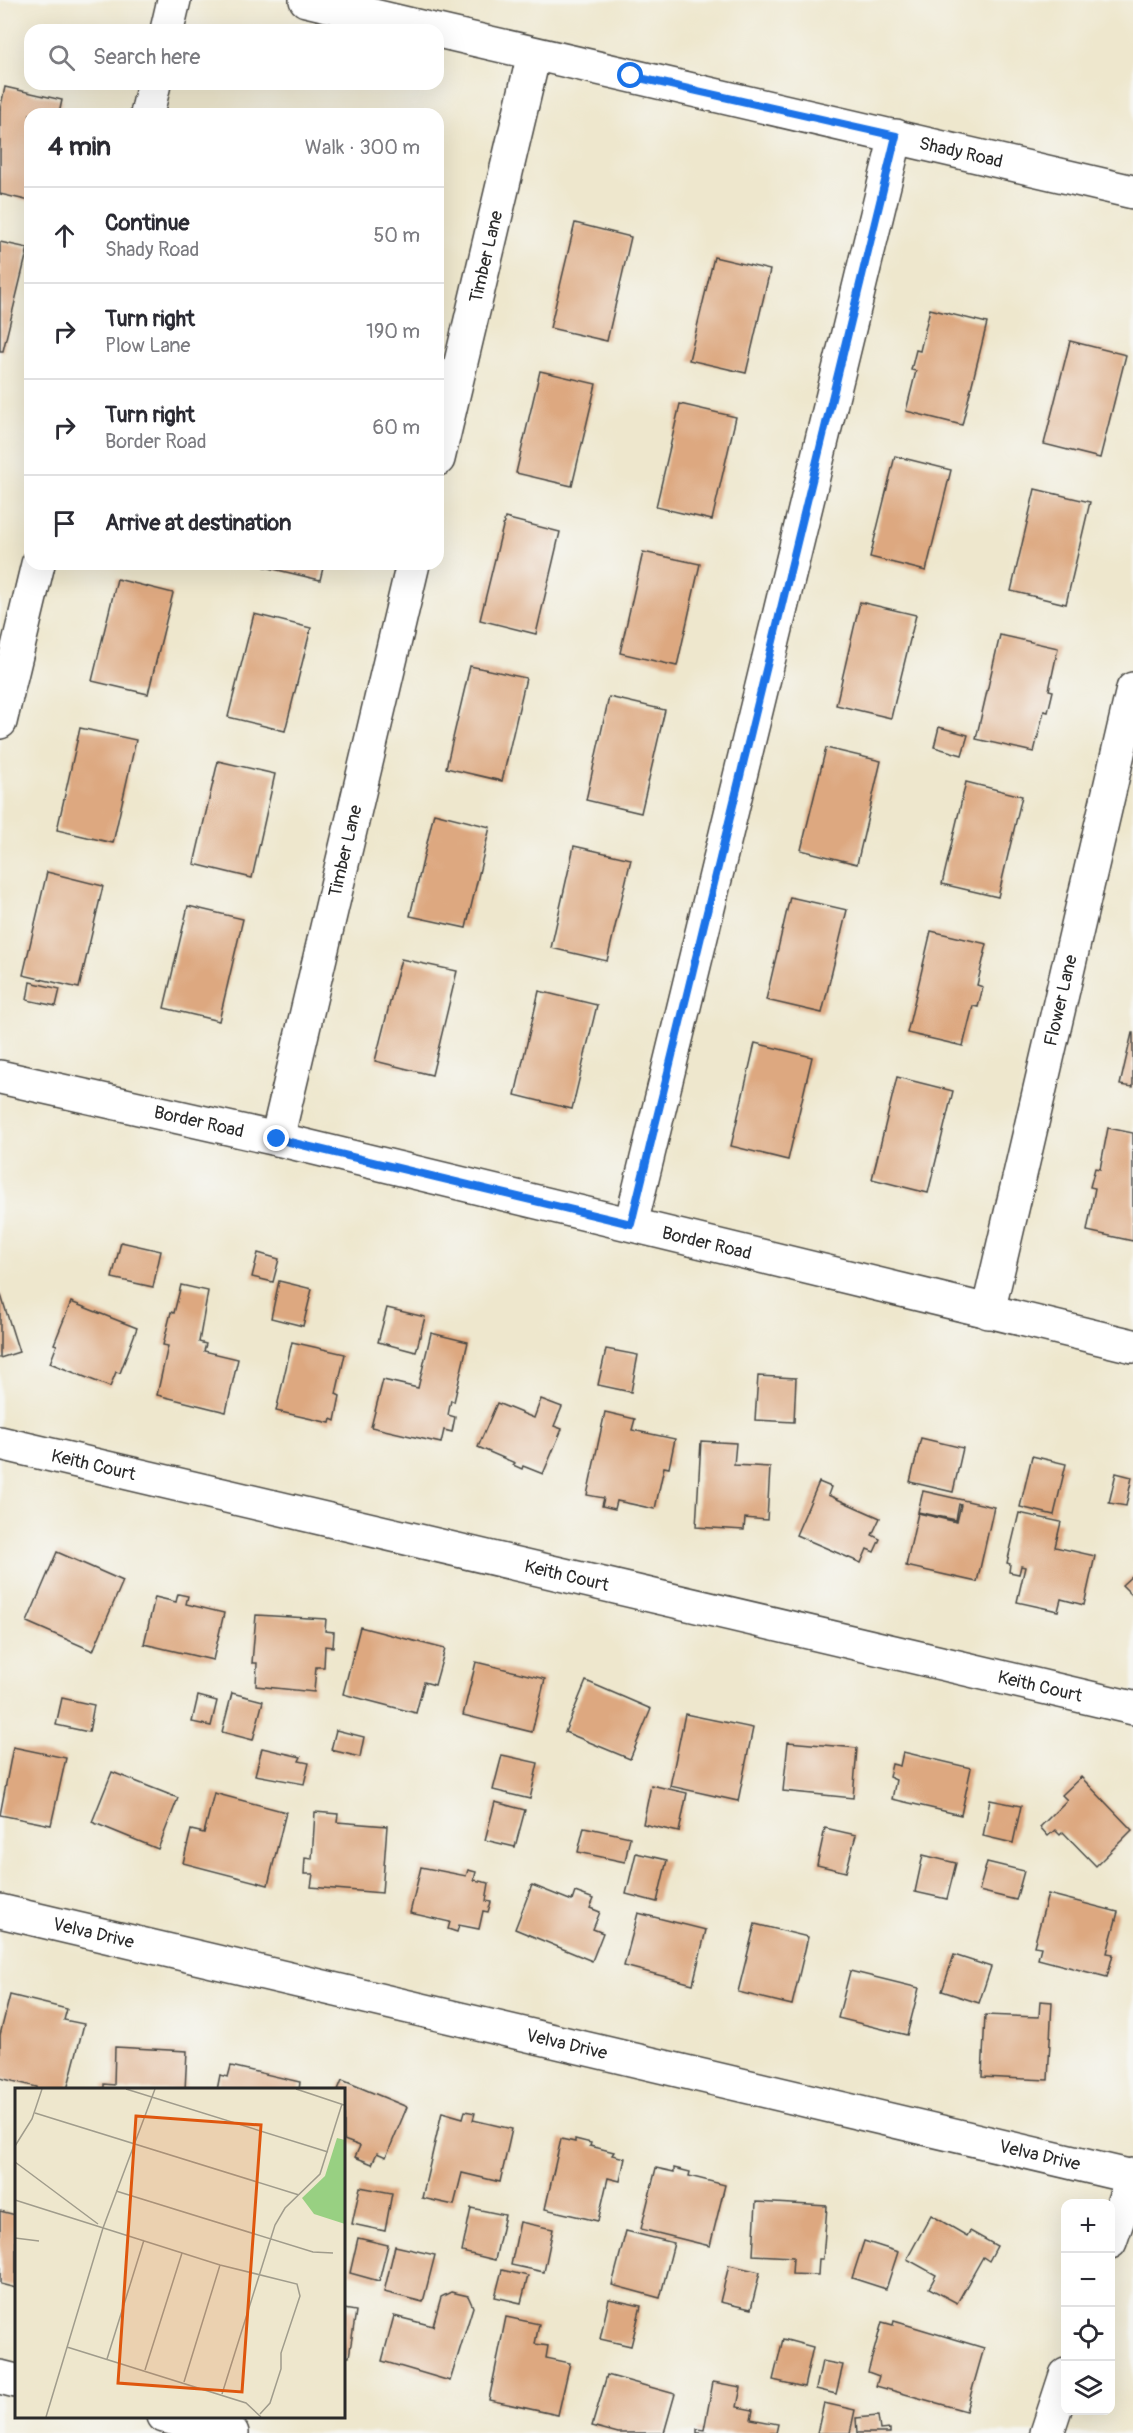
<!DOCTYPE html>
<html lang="en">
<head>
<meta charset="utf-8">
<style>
  body { margin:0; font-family:Pangolin,sans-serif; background:#f2f2f3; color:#2b2b33 }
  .controls { position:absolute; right:18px; bottom:18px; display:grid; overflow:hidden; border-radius:12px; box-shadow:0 6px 24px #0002 }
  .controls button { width:54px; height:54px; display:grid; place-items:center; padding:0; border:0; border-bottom:2px solid #e1e1e2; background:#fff; color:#2b2b33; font:30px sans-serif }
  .stop { position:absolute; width:18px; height:18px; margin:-14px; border:4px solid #1a73e8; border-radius:50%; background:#fff }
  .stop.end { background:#1a73e8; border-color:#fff; box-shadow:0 2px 6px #0008 }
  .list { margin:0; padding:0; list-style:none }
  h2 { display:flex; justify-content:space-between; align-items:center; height:78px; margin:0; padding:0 24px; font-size:26px }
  h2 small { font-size:20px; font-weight:400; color:#7c7c81 }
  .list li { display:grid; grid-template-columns:39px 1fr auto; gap:18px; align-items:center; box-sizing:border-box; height:96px; padding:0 24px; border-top:2px solid #e1e1e2 }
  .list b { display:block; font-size:22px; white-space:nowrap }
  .list p { margin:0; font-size:20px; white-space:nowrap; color:#7c7c81 }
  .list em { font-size:20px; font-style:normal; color:#7c7c81 }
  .icon { flex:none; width:33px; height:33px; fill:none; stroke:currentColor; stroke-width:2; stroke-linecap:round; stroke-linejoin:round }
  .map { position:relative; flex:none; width:1133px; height:2433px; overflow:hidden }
  .search { position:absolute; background:#fff; box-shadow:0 6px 24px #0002; left:24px; top:24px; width:420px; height:66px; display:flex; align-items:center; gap:15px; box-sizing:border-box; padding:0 21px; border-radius:18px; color:#7c7c81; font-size:22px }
  .panel { position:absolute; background:#fff; box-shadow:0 6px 24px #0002; left:24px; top:108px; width:420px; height:462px; border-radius:18px }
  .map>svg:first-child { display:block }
</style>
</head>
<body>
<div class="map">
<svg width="1133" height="2433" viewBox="0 0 1133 2433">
  <rect width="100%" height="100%" fill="#f6f6f2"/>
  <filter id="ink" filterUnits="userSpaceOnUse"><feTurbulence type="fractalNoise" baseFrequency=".0167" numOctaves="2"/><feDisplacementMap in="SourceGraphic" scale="12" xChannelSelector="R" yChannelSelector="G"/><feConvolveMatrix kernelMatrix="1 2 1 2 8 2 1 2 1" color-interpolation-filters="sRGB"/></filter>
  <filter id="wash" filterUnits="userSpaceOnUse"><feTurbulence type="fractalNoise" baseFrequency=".008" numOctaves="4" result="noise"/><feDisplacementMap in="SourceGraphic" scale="24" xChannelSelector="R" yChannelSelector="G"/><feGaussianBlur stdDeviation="1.35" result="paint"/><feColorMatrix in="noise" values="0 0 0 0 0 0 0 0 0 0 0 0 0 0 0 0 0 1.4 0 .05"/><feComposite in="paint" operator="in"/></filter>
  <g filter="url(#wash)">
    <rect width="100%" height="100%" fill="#eee7cd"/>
    <g id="blocks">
      <!-- building -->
      <g fill="#dda880">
        <path d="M5,87L62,100L59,114H30V201L0,194V110Z"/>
        <path d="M575,223L631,237L607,341L550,328Z"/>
        <path d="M0,242L28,248L3,351H0Z"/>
        <path d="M714,257L770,270L746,373L689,360Z"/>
        <path d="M930,309L987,323L962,425L906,411L916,371L911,370L916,350L920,351Z"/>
        <path d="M1070,341L1126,355L1100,458L1044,444Z"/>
        <path d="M540,371L596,384L572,486L516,473Z"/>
        <path d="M680,404L736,417L712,520L656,507Z"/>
        <path d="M895,456L951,470L926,571L870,557Z"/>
        <path d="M1035,489L1090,502L1066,604L1011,591Z"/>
        <path d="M505,518L560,532L536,634L480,620Z"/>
        <path d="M643,552L700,564L677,666L620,653Z"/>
        <path d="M266,564H324L320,580L265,567Z"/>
        <path d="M117,579L173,593L148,694L92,681Z"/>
        <path d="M860,602L916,615L891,718L836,705Z"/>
        <path d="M254,614L311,628L285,731L228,717Z"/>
        <path d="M1000,635L1058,648L1049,690L1053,691L1048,712L1044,711L1034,752L976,739Z"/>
        <path d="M470,666L526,678L502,781L446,768Z"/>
        <path d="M609,697L665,710L641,813L586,800Z"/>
        <path d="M939,727L968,735L962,755L934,747Z"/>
        <path d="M80,728L136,740L113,843L57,830Z"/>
        <path d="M826,748L881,761L857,864L801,850Z"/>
        <path d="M218,761L275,774L252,878L194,864Z"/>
        <path d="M966,782L1022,796L998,897L942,884Z"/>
        <path d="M434,813L490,827L466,928L410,916Z"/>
        <path d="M574,846L631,859L607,961L551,948Z"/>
        <path d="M47,872L103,886L79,988L23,975Z"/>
        <path d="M790,897L847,910L822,1013L766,1000Z"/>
        <path d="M188,906L243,919L219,1021L164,1008Z"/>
        <path d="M931,931L987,944L977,985L983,987L978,1007L973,1006L963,1046L907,1033Z"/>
        <path d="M401,959L457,971L432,1075L375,1061Z"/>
        <path d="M30,982L60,989L56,1006L27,1000Z"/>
        <path d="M539,991L597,1005L572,1109L515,1095Z"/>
        <path d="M1132,1033H1133V1087L1120,1085Z"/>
        <path d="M755,1043L812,1057L788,1160L731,1146Z"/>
        <path d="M897,1077L953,1091L928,1193L872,1179Z"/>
        <path d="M1108,1128L1133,1133V1241L1087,1231L1095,1188L1090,1187L1095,1168L1100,1169Z"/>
        <path d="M121,1242L161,1251L153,1287L112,1278Z"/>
        <path d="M258,1253L279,1259L273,1282L252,1277Z"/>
        <path d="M279,1281L312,1289L303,1326L271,1318Z"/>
        <path d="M181,1285L208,1291L199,1342L206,1344L204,1351L238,1359L226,1412L157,1395L168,1346L163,1345L171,1312L174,1313Z"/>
        <path d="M0,1292L19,1352L0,1358Z"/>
        <path d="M71,1302L137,1328L120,1373L116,1372L110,1387L50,1363L57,1345L54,1344Z"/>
        <path d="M387,1308L425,1317L416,1352L378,1342Z"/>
        <path d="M431,1333L468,1342L454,1402L451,1400L448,1415L455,1417L452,1432L444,1430L441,1443L371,1427L383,1380L418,1388Z"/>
        <path d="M292,1342L345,1354L336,1394L340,1396L335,1421L331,1419L330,1423L276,1411Z"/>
        <path d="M606,1349L638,1355L631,1392L598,1385Z"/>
        <path d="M758,1376L796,1378L794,1422L755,1420Z"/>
        <path d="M541,1399L562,1407L554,1426L562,1429L543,1474L523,1466L522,1469L513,1465L515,1463L478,1447L497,1403L534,1418Z"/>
        <path d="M605,1412L635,1419L632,1430L675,1439L669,1468L664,1467L655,1509L617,1501L615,1509L602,1506L604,1498L587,1495Z"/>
        <path d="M921,1438L963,1448L953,1492L910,1482Z"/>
        <path d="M701,1441L736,1443L734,1465L770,1467L767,1520L745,1518L744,1530L696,1527Z"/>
        <path d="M1032,1456L1066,1464L1054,1515L1020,1507Z"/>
        <path d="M1116,1473L1132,1477L1126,1506L1109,1503Z"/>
        <path d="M819,1482L831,1487L828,1495L880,1518L872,1535L880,1539L874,1552L867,1549L861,1563L796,1535Z"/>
        <path d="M923,1491L994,1507L977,1582L906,1566L918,1513L957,1522L961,1505L959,1504L956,1520L918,1512Z"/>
        <path d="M1019,1513L1061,1522L1055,1547L1095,1556L1084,1605L1061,1599L1058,1611L1017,1602L1025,1567L1021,1566L1019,1574L1009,1572L1010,1564L1007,1563Z"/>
        <path d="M57,1552L123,1581L93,1651L27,1622Z"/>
        <path d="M1133,1575V1596L1122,1585Z"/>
        <path d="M178,1594L188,1596L186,1604L224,1613L213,1660L144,1644L155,1597L176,1602Z"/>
        <path d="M256,1615L326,1619L325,1631L334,1632L333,1647L325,1646L324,1667H316L314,1692L256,1686L257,1663H252Z"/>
        <path d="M360,1627L445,1649L435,1685L424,1682L416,1713L343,1694Z"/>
        <path d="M476,1662L545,1679L532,1732L463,1715Z"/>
        <path d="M586,1681L651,1709L630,1759L565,1732Z"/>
        <path d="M232,1693L263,1701L253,1740L222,1732Z"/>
        <path d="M198,1696L217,1701L211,1726L192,1722Z"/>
        <path d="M62,1698L94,1705L89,1732L56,1725Z"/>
        <path d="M685,1714L753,1728L738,1801L670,1786Z"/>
        <path d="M336,1730L364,1737L360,1757L331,1750Z"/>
        <path d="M788,1742L857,1748L853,1798L783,1791Z"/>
        <path d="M13,1747L66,1758L51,1825L0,1815Z"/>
        <path d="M262,1748L301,1757L299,1761L309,1763L304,1784L255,1775Z"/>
        <path d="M903,1752L971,1768L961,1815L892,1799L896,1780L889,1777L892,1764L900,1766Z"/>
        <path d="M502,1755L538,1763L530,1799L493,1790Z"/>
        <path d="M112,1772L178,1798L158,1849L92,1822Z"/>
        <path d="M1081,1777L1132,1830L1096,1866L1063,1832L1060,1835L1055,1830L1048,1836L1040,1827L1067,1800L1062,1795Z"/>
        <path d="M651,1785L687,1793L679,1832L643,1824Z"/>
        <path d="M214,1793L286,1812L268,1885L183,1863L191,1830L204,1833Z"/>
        <path d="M990,1800L1021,1806L1013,1843L983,1836Z"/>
        <path d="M495,1802L525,1810L515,1847L485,1840Z"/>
        <path d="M315,1812L338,1814L337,1822L387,1826L382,1893L311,1887L313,1874H304L305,1858L312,1859Z"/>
        <path d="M584,1827L630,1837L625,1862L578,1852Z"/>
        <path d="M825,1828L856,1835L846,1872L817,1865Z"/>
        <path d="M636,1853L667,1860L657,1902L626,1894Z"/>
        <path d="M923,1855L956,1863L947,1899L915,1892Z"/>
        <path d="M987,1862L1024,1871L1016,1900L979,1891Z"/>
        <path d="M421,1867L466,1876L468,1870L476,1872L474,1880L489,1883L486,1901L491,1902L488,1912L483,1911L479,1929L459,1925L457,1932L448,1929L450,1922L410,1913Z"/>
        <path d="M532,1885L572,1901L575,1892L594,1899L590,1908L600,1912L593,1929L603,1933L592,1961L515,1929Z"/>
        <path d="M1048,1894L1118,1912L1107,1953L1113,1954L1107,1977L1038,1959L1041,1947L1034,1946Z"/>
        <path d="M638,1913L706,1930L693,1984L624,1966Z"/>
        <path d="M755,1924L808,1937L792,2005L738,1992Z"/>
        <path d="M954,1955L991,1967L979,2003L942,1991Z"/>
        <path d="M850,1971L919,1988L907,2035L838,2018Z"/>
        <path d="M10,1995L67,2009L64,2020L84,2024L67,2090H37V2087L0,2078V2035Z"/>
        <path d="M1040,2001L1052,2002L1048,2080L982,2077L985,2015L1039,2017Z"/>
        <path d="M115,2047L187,2051L185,2090H104V2084L114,2085Z"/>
        <path d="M231,2066L300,2082L299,2090H217L220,2075L228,2077Z"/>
        <path d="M342,2080L407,2107L386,2157L377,2153L372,2164L355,2157L360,2146L344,2140V2090H338Z"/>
        <path d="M465,2111L475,2113L473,2120L512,2129L500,2182L462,2173L454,2205L422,2198L442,2112L463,2118Z"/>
        <path d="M561,2139L575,2142V2139L591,2143L590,2146L614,2152L612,2155L625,2158L620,2181L608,2178L598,2221L545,2209Z"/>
        <path d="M656,2168L674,2172V2168L690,2172L689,2176L725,2185L710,2246L641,2229Z"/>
        <path d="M360,2187L392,2193L385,2231L352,2224Z"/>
        <path d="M756,2202L827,2206L823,2259H819L818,2275L792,2274L793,2257L753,2255Z"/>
        <path d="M471,2208L505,2215L495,2260L462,2252Z"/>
        <path d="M0,2211L16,2215V2288L0,2284Z"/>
        <path d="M931,2215L967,2236L970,2231L997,2246L989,2261L983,2257L957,2303L929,2288L936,2275L907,2259Z"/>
        <path d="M520,2222L553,2229L544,2272L511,2265Z"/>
        <path d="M626,2231L674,2243L660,2298L612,2285Z"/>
        <path d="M358,2238L388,2245L379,2281L350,2273Z"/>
        <path d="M864,2241L898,2252L886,2289L852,2278Z"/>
        <path d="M395,2246L435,2255L423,2302L384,2292Z"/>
        <path d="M729,2265L760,2272L751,2309L720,2302Z"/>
        <path d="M502,2270L528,2276L521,2303L495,2297Z"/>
        <path d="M451,2292L468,2296L473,2307L450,2381L382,2361L394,2316L433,2326L441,2297Z"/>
        <path d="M609,2299L641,2306L631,2346L600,2339Z"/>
        <path d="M344,2309L356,2311L349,2357H344Z"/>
        <path d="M506,2317L539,2324L535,2344L548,2346L546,2358L570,2363L558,2415L489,2400Z"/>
        <path d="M894,2321L984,2348L966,2411L876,2386L879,2376L868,2372L882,2322L893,2325Z"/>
        <path d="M783,2339L813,2347L804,2387L773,2380Z"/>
        <path d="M822,2361L843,2365L836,2394L816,2389Z"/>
        <path d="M607,2375L675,2394L664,2433H618L592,2426Z"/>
        <path d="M713,2382L741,2387L737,2407L753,2410L751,2419L778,2424L776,2433H697V2429L704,2430Z"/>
        <path d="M824,2403L855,2410L850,2433H817Z"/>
        <path d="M878,2416L880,2430L890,2429V2433H857L856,2418Z"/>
      </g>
    </g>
  </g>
  <g filter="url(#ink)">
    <use href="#blocks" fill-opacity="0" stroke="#484743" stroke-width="1.5"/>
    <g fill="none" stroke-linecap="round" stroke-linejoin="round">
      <defs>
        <g id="minor">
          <path d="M306,0L433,30"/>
          <path d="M167,30L174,0"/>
          <path id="s1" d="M438,31L1133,192"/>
          <path d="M147,114L154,84"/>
          <path id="s2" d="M438,459L534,54"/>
          <path d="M0,722L38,564"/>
          <path id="s3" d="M277,1139L413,564"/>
          <path d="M631,1224L896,136"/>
          <path id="s4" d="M988,1312L1133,689"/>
          <path id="s5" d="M0,1443L1133,1708"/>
          <path id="s6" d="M0,1911L1133,2177"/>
          <path d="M1110,2242L1133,2175"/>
          <path d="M0,2377L16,2381"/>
          <path d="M164,2416L232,2433"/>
          <path d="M1047,2433L1066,2375"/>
        </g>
        <g id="tertiary">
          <path id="s7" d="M0,1077L277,1139L1133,1346"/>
        </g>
      </defs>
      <!-- minor casing -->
      <use href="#minor" stroke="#484743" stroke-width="36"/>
      <!-- tertiary casing -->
      <use href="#tertiary" stroke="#484743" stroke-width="36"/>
      <!-- minor -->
      <use href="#minor" stroke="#fff" stroke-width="33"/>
      <!-- tertiary -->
      <use href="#tertiary" stroke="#fff" stroke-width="33"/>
    </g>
  </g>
  <g fill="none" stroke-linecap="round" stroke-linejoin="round" filter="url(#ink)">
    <!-- route -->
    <path stroke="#1a73e8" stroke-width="8" d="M277,1139L631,1224L896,136L631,76"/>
  </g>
  <g text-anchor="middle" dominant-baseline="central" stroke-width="4.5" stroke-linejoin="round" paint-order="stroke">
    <!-- street labels -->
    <g font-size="18" fill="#2b2b2b" stroke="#f6f6f2">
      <text stroke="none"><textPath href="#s1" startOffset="537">Shady Road</textPath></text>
      <text stroke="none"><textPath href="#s2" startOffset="208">Timber Lane</textPath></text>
      <text stroke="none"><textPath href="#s3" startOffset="296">Timber Lane</textPath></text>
      <text stroke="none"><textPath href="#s4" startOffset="320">Flower Lane</textPath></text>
      <text stroke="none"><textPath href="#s7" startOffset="204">Border Road</textPath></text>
      <text stroke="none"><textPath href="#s7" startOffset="726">Border Road</textPath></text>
      <text stroke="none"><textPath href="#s5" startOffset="96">Keith Court</textPath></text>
      <text stroke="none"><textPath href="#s5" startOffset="582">Keith Court</textPath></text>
      <text stroke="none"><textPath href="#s5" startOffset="1068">Keith Court</textPath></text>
      <text stroke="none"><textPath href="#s6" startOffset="96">Velva Drive</textPath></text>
      <text stroke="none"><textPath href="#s6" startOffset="582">Velva Drive</textPath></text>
      <text stroke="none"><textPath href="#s6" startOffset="1068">Velva Drive</textPath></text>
    </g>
  </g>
  <!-- overview -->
  <g transform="translate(15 2088)">
    <rect width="330" height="330" fill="#eee7cd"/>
    <path d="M322,50L330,52V136L299,126L287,110L310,88Z" fill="#98d082"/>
    <path fill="none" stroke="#a09c8c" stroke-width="1.5" d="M111,1L313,64M281,1L329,17M20,25L284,107M0,58L17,31L27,1M0,74L83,136M101,103L298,164L318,165M0,112L205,177L282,196L285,208L266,265V281L255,315L245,326M0,150L24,153M52,259L231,315L246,329M92,271L129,152M130,282L167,165M169,294L205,177M207,306L260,137L270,120L305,86L327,16M31,329L88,140L140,1"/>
    <path fill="#df570e" fill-opacity="0.15" stroke="#df570e" stroke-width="3" d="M121,28L246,37L227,304L103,295Z"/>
    <rect width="330" height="330" fill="none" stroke="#2b2b2b" stroke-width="3"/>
  </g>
</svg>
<div class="controls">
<button>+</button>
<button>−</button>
<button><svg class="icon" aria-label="locate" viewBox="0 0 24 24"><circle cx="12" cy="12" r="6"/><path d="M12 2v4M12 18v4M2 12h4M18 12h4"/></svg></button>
<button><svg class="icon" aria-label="layers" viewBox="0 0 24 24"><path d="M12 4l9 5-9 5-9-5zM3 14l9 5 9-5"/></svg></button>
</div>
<div class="stop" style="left:631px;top:76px"></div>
<div class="stop end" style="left:277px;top:1139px"></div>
<div class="search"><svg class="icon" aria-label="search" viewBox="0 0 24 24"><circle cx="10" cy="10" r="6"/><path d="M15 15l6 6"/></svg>Search here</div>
<section class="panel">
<h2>4 min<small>Walk · 300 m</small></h2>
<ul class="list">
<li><svg class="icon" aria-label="ahead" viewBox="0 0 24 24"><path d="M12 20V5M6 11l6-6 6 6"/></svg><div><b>Continue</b><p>Shady Road</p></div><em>50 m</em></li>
<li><svg class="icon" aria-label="right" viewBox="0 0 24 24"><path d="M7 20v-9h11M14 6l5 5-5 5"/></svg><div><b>Turn right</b><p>Plow Lane</p></div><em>190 m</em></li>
<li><svg class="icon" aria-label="right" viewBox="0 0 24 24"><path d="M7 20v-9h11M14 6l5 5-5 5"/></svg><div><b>Turn right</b><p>Border Road</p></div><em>60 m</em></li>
<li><svg class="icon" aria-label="arrive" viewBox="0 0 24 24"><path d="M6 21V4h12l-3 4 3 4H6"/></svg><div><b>Arrive at destination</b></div></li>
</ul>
</section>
</div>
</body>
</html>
